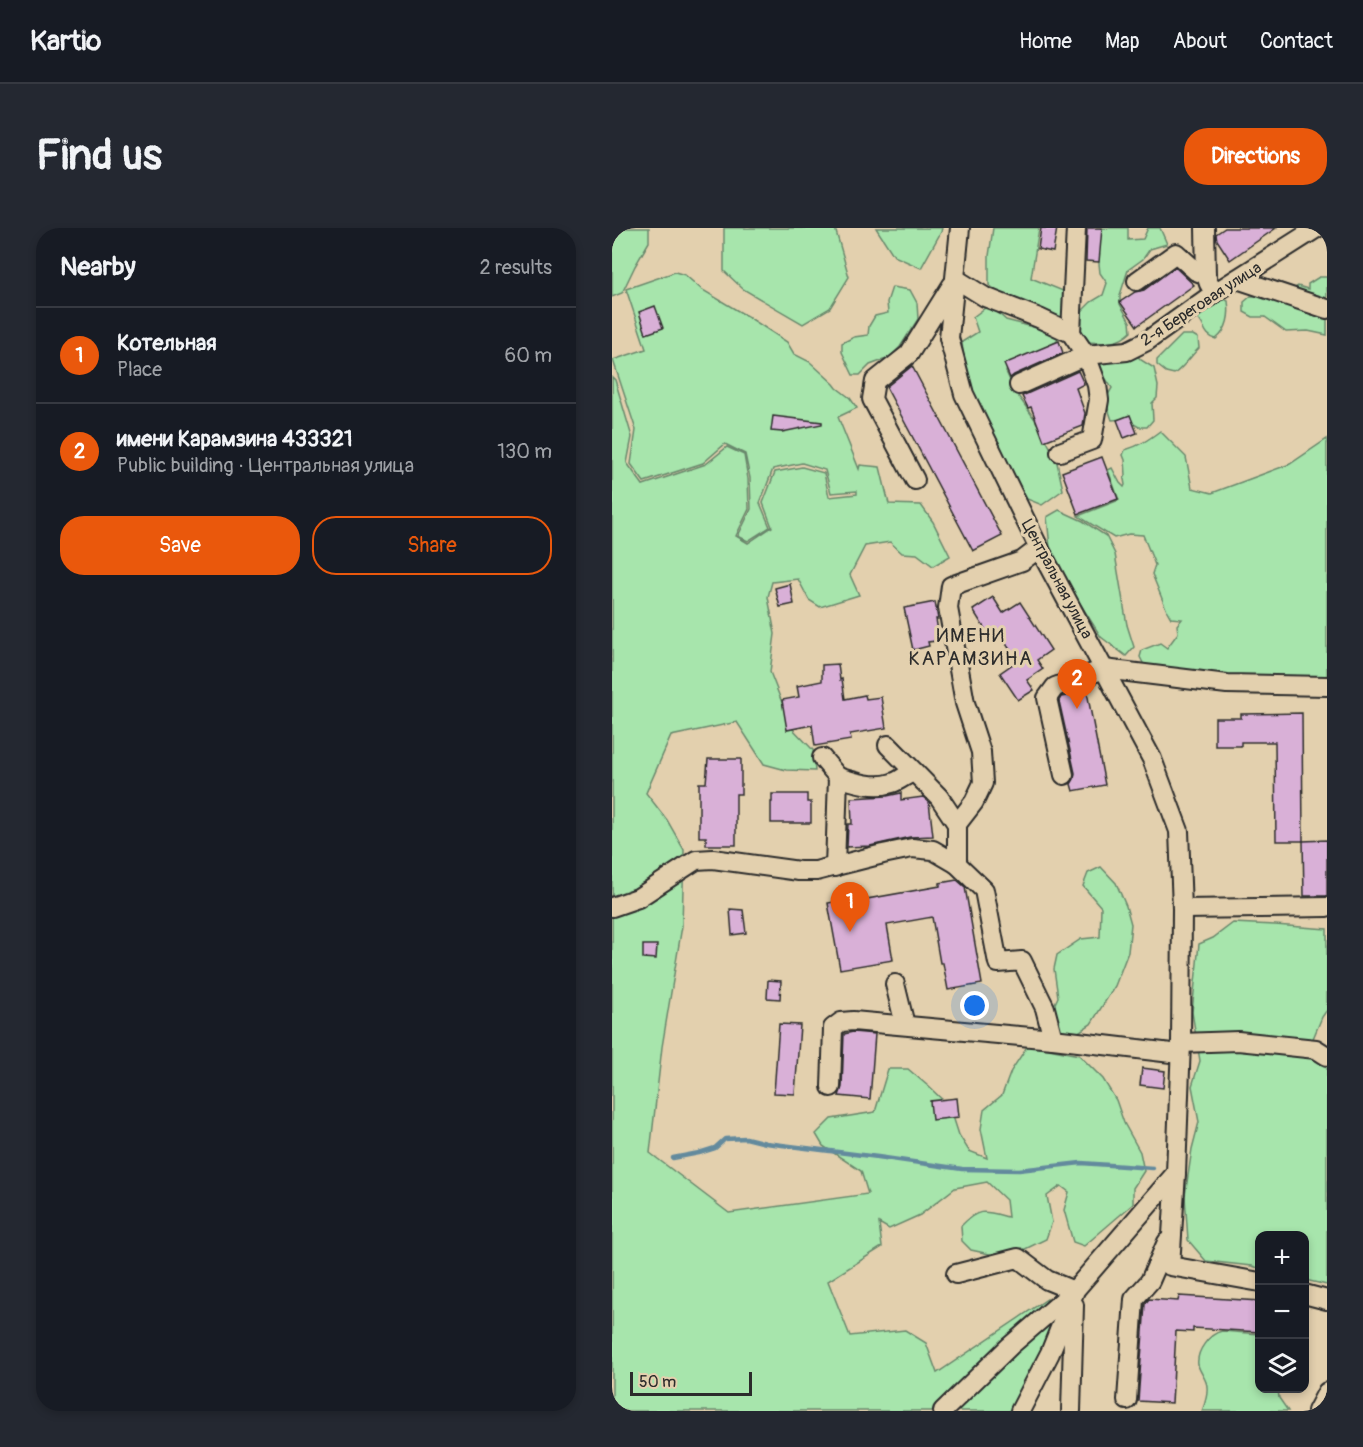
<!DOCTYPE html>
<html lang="en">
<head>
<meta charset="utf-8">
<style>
  body { margin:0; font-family:Pangolin,sans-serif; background:#242831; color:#f1f3f6 }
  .controls { position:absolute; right:18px; bottom:18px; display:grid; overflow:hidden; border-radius:12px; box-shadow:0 3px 9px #0003 }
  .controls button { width:54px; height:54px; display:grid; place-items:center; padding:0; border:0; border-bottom:2px solid #363941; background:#171b24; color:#f1f3f6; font:30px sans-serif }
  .scale { position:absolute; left:18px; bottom:15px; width:122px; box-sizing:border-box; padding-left:6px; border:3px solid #2b2b2b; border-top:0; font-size:16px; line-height:21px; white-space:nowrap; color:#2b2b2b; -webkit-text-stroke:4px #e3d0ae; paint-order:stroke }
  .you { position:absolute; left:363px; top:778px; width:21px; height:21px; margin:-15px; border:4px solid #fff; border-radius:50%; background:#1a73e8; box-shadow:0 0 0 9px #1a73e833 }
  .badge { display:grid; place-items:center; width:39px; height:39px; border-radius:50%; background:#ea580c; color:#fff; font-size:20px; font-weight:700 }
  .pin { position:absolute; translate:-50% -50px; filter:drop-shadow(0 2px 3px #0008) }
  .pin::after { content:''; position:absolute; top:32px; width:21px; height:18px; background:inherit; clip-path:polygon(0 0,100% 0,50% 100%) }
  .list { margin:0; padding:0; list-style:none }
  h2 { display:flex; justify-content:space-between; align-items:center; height:78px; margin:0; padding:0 24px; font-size:26px }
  h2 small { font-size:20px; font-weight:400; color:#9ea1a6 }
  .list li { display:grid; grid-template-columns:39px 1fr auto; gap:18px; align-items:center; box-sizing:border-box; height:96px; padding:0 24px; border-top:2px solid #363941 }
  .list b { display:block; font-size:22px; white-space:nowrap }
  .list p { margin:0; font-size:20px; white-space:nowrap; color:#9ea1a6 }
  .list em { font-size:20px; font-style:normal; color:#9ea1a6 }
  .actions { display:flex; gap:12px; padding:18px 24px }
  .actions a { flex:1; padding:14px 0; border:2px solid #ea580c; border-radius:24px; text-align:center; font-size:21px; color:#ea580c }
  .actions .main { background:#ea580c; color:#fff }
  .icon { flex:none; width:33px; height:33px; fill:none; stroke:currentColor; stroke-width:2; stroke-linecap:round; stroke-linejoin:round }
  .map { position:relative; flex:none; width:715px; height:1183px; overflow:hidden; border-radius:24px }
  header { display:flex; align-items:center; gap:36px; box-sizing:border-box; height:84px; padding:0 30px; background:#171b24; border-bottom:2px solid #363941 }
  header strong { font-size:28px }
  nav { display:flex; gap:33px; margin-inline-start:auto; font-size:21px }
  .intro { display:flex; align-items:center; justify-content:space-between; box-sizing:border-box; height:144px; padding:0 36px }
  h1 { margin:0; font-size:42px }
  .button { padding:15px 27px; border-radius:24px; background:#ea580c; color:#fff; font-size:21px; font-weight:700 }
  main { display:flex; gap:36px; padding:0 36px }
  aside { flex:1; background:#171b24; border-radius:24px; box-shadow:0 3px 9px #0003 }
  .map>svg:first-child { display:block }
</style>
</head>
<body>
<header>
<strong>Kartio</strong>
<nav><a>Home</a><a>Map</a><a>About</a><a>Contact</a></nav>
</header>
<div class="intro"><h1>Find us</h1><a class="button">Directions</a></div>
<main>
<aside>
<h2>Nearby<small>2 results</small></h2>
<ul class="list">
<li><span class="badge">1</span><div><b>Котельная</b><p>Place</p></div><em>60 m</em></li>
<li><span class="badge">2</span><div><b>имени Карамзина 433321</b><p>Public building · Центральная улица</p></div><em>130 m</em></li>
</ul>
<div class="actions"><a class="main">Save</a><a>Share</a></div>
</aside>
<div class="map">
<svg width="715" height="1183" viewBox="0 0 715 1183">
  <rect width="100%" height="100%" fill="#e3d0ae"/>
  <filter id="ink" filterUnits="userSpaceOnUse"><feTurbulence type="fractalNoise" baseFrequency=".0167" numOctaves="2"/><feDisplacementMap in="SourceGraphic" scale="12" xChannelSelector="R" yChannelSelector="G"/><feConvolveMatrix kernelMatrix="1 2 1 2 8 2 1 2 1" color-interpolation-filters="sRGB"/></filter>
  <g filter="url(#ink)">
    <!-- green -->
    <g fill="#a7e5ac" stroke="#69886c" stroke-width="1.5">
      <path d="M0,0H37V14L23,38L10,65L0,69Z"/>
      <path d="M112,0H223L237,49L218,80L191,96L131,61L112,43Z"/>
      <path d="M264,0H330L329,4L309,40L282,28Z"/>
      <path d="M381,0H427L419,50L456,65V85L446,90L430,81L393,69L377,57V28Z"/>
      <path d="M485,0H516V12L531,11L536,0H548L555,16L538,21L531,31L516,42L508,67V76L518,94L519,104C506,117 492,115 475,114L466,99V87L479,74L491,67L495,55L488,45L484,7Z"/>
      <path d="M63,44L73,47L89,61L138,90L175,114L182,126L198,134L222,156L225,160L238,170L245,180L226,189L247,241L248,237L268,239L277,276L309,277L321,294L338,328L321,338L305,326L290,325L278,314L253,318L238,347L247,367L208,379L197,372L186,351L160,354L156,369L163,406L158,444L180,500L201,522L203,543L174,542L152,536L125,494L59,508L34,565L55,592L72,622L70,698L50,819L38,925L117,985L256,966L249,943L211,918L204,906L219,891L263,884L276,841H296L316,858L338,879L347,907L357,923L375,930L369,901L372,882L390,867L399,843L416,817L467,827L491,851L504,872L512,895L528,924L532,943L521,960V976L472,1018L461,1014L452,982L457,964L449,958L435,968L440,994L434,1011L405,1025L382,1027L359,1022L350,1013L349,998C367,979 373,983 396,989L394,972L375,954L343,960L308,987L277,1001L267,995L270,1019L216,1053L238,1108L293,1102L314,1115L325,1145L435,1071L442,1092L404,1178L400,1183H0V149L3,152L20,209L15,235L31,257L94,236L115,219L132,227L136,251L137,281L124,308L136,315L160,299L151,275L163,244L190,239L212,245L217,269L245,266V263L219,265L213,242L190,235L161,241L148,275L158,299L136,313L126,308L139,281L138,250L133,226L113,216L91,235L32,254L19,236L24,202L1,132L34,121L14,61Z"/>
      <path d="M707,49H715V78L681,61L686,58L696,61V56Z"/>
      <path d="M280,59L298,62L305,75L306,91L288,119L277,130L258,137L248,147H241L230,124V115L242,109L256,107L257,98L263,88L276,85L275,74Z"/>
      <path d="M608,68L616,73C618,86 616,102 604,111C591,108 593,95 584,89Z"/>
      <path d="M639,68H649L715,88V107L696,103L674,104L653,89H641L632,84V74Z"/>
      <path d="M377,77L394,92L450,107L444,114L396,137L394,144L404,165L422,190L444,230L451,262L430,277L415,271L355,164L350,114L366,104L361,89Z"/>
      <path d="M570,107H581L586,110L587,120C578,129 572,139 562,146L554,144L545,137V132Z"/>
      <path d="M523,125L529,132L542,140L546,158L545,170L540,175L541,192L535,199H527L513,191L500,192L493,172L500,160L494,151L485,144L486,129Z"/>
      <path d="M548,203L574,229L580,260L600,265L678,236L715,211V451L594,447L563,443L532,437L528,429L530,422L548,415L555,420L566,405L565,397L570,391L559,390L555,383L540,346L543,337L531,307L517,306L502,310L466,288L507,272L496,242L500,240L508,255L512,259L513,257L512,251L514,247L513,232L511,227L513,222C527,218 536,212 548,203Z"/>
      <path d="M447,282L471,293L494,308L503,326L515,397L522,419L514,428L489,409L447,342L438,320L435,289Z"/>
      <path d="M489,639L504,655L514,678L519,696L516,724L503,758L479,796L462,807H445L439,784L446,769L442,741L445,727L469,711L488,709L489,679L471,658L476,645Z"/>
      <path d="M621,695L663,697L715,701V782L710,789L695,825L715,836V1057L693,1052L692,1008H648L647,1040L640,1038L594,1033L576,1012L573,968L580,921L587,894L580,858L588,833L580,784L587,716L601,710Z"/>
      <path d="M610,1103L647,1106L648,1160L666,1161L667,1170L676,1183H590C593,1175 596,1168 595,1159C595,1151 588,1145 586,1137C584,1123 597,1106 610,1103Z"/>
    </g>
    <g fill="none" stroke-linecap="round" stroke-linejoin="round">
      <!-- stream -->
      <path stroke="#638a9d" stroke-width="4.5" d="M61,930L87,925L103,920L113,911L134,910L154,915L266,929L350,941L407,942L469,935L541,940"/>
    </g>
    <!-- building -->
    <g fill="#d9b0d7" stroke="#2b2b2b" stroke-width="1.5">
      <path d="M429,0H445L441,24L426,21Z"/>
      <path d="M475,0H490L487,34L474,33Z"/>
      <path d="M613,0H664L618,32L605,12L604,6Z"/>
      <path d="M563,39L582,57L525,98L508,74L523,64L532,62Z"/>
      <path d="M43,78L51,100L34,106L27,84Z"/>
      <path d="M447,113L451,125L402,147L398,150L392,136Z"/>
      <path d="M300,138L390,308L361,323L274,159Z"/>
      <path d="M466,143L472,156L464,160L473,185L471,198L432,213L419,179L416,180L410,168Z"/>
      <path d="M518,187L525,205L512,210L505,192Z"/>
      <path d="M161,188L210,194V196L170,204L159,203Z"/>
      <path d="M490,229L506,271L466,286L450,244Z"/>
      <path d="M178,356L182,376L168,379L163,360Z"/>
      <path d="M381,369L391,385L408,374L439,422L425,432L431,441L415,452L422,462L406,472L388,445L405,433L390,409L381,414L361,382Z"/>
      <path d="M323,374L326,391H324L327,409L323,410L324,413L316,414L317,418L301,422L292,380Z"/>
      <path d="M226,436L228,452L230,451L233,471L253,467L254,471L269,469L274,500L238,506L239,512L203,518L200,497L175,502L170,472L187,469L185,458L210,453V437Z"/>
      <path d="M475,464L493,557L461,563L459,556L462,551L463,545L447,473L449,469Z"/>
      <path d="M690,485L691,613H664L663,514H629V518H603V490H629V486Z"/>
      <path d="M96,531H129V566H124V617H94V609H87V555H94Z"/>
      <path d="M289,565V572L311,569L317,574L321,608L298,609L258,618L235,619L236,596H240L239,570L275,568Z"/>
      <path d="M160,566H195V574H199V595H159V574H160Z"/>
      <path d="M715,612V668H692L691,613Z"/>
      <path d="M345,652L353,659L370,756L336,762L331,735H328L320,689L275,697L281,732L228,741L216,675L249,669V672L328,658V655Z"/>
      <path d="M118,681L131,682L134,705L120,707Z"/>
      <path d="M31,717H45L44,731L31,730Z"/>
      <path d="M156,752L169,753L168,771L155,770Z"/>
      <path d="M167,796L188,797L183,866L162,865Z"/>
      <path d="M241,804L263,806L258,871L227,868L230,859L232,806Z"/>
      <path d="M530,840L553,843L551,860L528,857Z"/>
      <path d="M345,870L347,889L320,892L318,873Z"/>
      <path d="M567,1068L648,1073V1104L581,1100V1104L564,1103L560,1175L526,1173L533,1076L537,1071L566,1073Z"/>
    </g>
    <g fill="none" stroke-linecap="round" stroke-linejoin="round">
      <defs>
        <g id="minor">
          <path d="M348,0L337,110L352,166L427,320L540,531L567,603L570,681L569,815L564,945L558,1038L648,1054"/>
          <path d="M593,0L594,47L597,56"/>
          <path d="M344,51L373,69L427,90L459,105L474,127L515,123L535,113L601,66L705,0"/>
          <path d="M625,51L715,81"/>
          <path d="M525,53L564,25L584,43L594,47"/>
          <path d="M459,105L464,0"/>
          <path d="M407,157L474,127L485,157L487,172L480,212L448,224"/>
          <path d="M303,252L260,171L263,153L297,126L340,57"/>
          <path d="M276,517L327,569L345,596V636L372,662L386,735L410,733L433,780L441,811"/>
          <path d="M210,530L226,549L223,639"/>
          <path d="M452,547L435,470L443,459L492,441L615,456L715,458"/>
          <path d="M226,549C242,554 263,561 280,555C288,553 294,546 302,544"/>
          <path d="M345,596L362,574L371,555L369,524L353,475L336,380L339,358L410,333L427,320"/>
          <path d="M0,679L26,670L84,632L101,631L187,643H204L271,626L300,620L321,622L345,636"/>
          <path d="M570,681L715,679"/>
          <path d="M283,756L293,797"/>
          <path d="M569,815L626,813L704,821L715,828"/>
          <path d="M219,859L221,800L229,794L241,793L441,811L568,826"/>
          <path d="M344,1046L406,1030L435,1052L462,1063"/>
          <path d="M692,1066L715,1072"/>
          <path d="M515,1172L522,1071L538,1053L555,1014"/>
          <path d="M331,1183L398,1118L462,1063L564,945"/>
          <path d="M408,1183L438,1125L462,1065"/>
          <path d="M459,1183L462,1077"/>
          <path d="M705,1183L715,1164"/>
        </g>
      </defs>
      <!-- minor casing -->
      <use href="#minor" stroke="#2b2b2b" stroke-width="22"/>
      <!-- minor -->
      <use href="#minor" stroke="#e3d0ae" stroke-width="18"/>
    </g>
  </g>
  <g text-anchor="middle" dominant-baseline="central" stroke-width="6" stroke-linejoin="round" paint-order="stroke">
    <!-- street labels -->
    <g font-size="16" fill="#2b2b2b" stroke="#e3d0ae">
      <text transform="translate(589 76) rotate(-33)">2-я Береговая улица</text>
      <text transform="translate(445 351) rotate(62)">Центральная улица</text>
    </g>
    <!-- quarter labels -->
    <g font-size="20" letter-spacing="1.5" fill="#2b2b2b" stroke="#e3d0ae">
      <text x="359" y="407">ИМЕНИ<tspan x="359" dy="23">КАРАМЗИНА</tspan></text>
    </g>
  </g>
</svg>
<div class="controls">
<button>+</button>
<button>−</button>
<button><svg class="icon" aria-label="layers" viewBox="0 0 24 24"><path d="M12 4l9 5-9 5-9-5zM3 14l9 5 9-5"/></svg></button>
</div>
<div class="scale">50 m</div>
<div class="you"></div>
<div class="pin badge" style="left:238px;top:704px">1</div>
<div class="pin badge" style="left:465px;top:481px">2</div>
</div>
</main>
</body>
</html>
